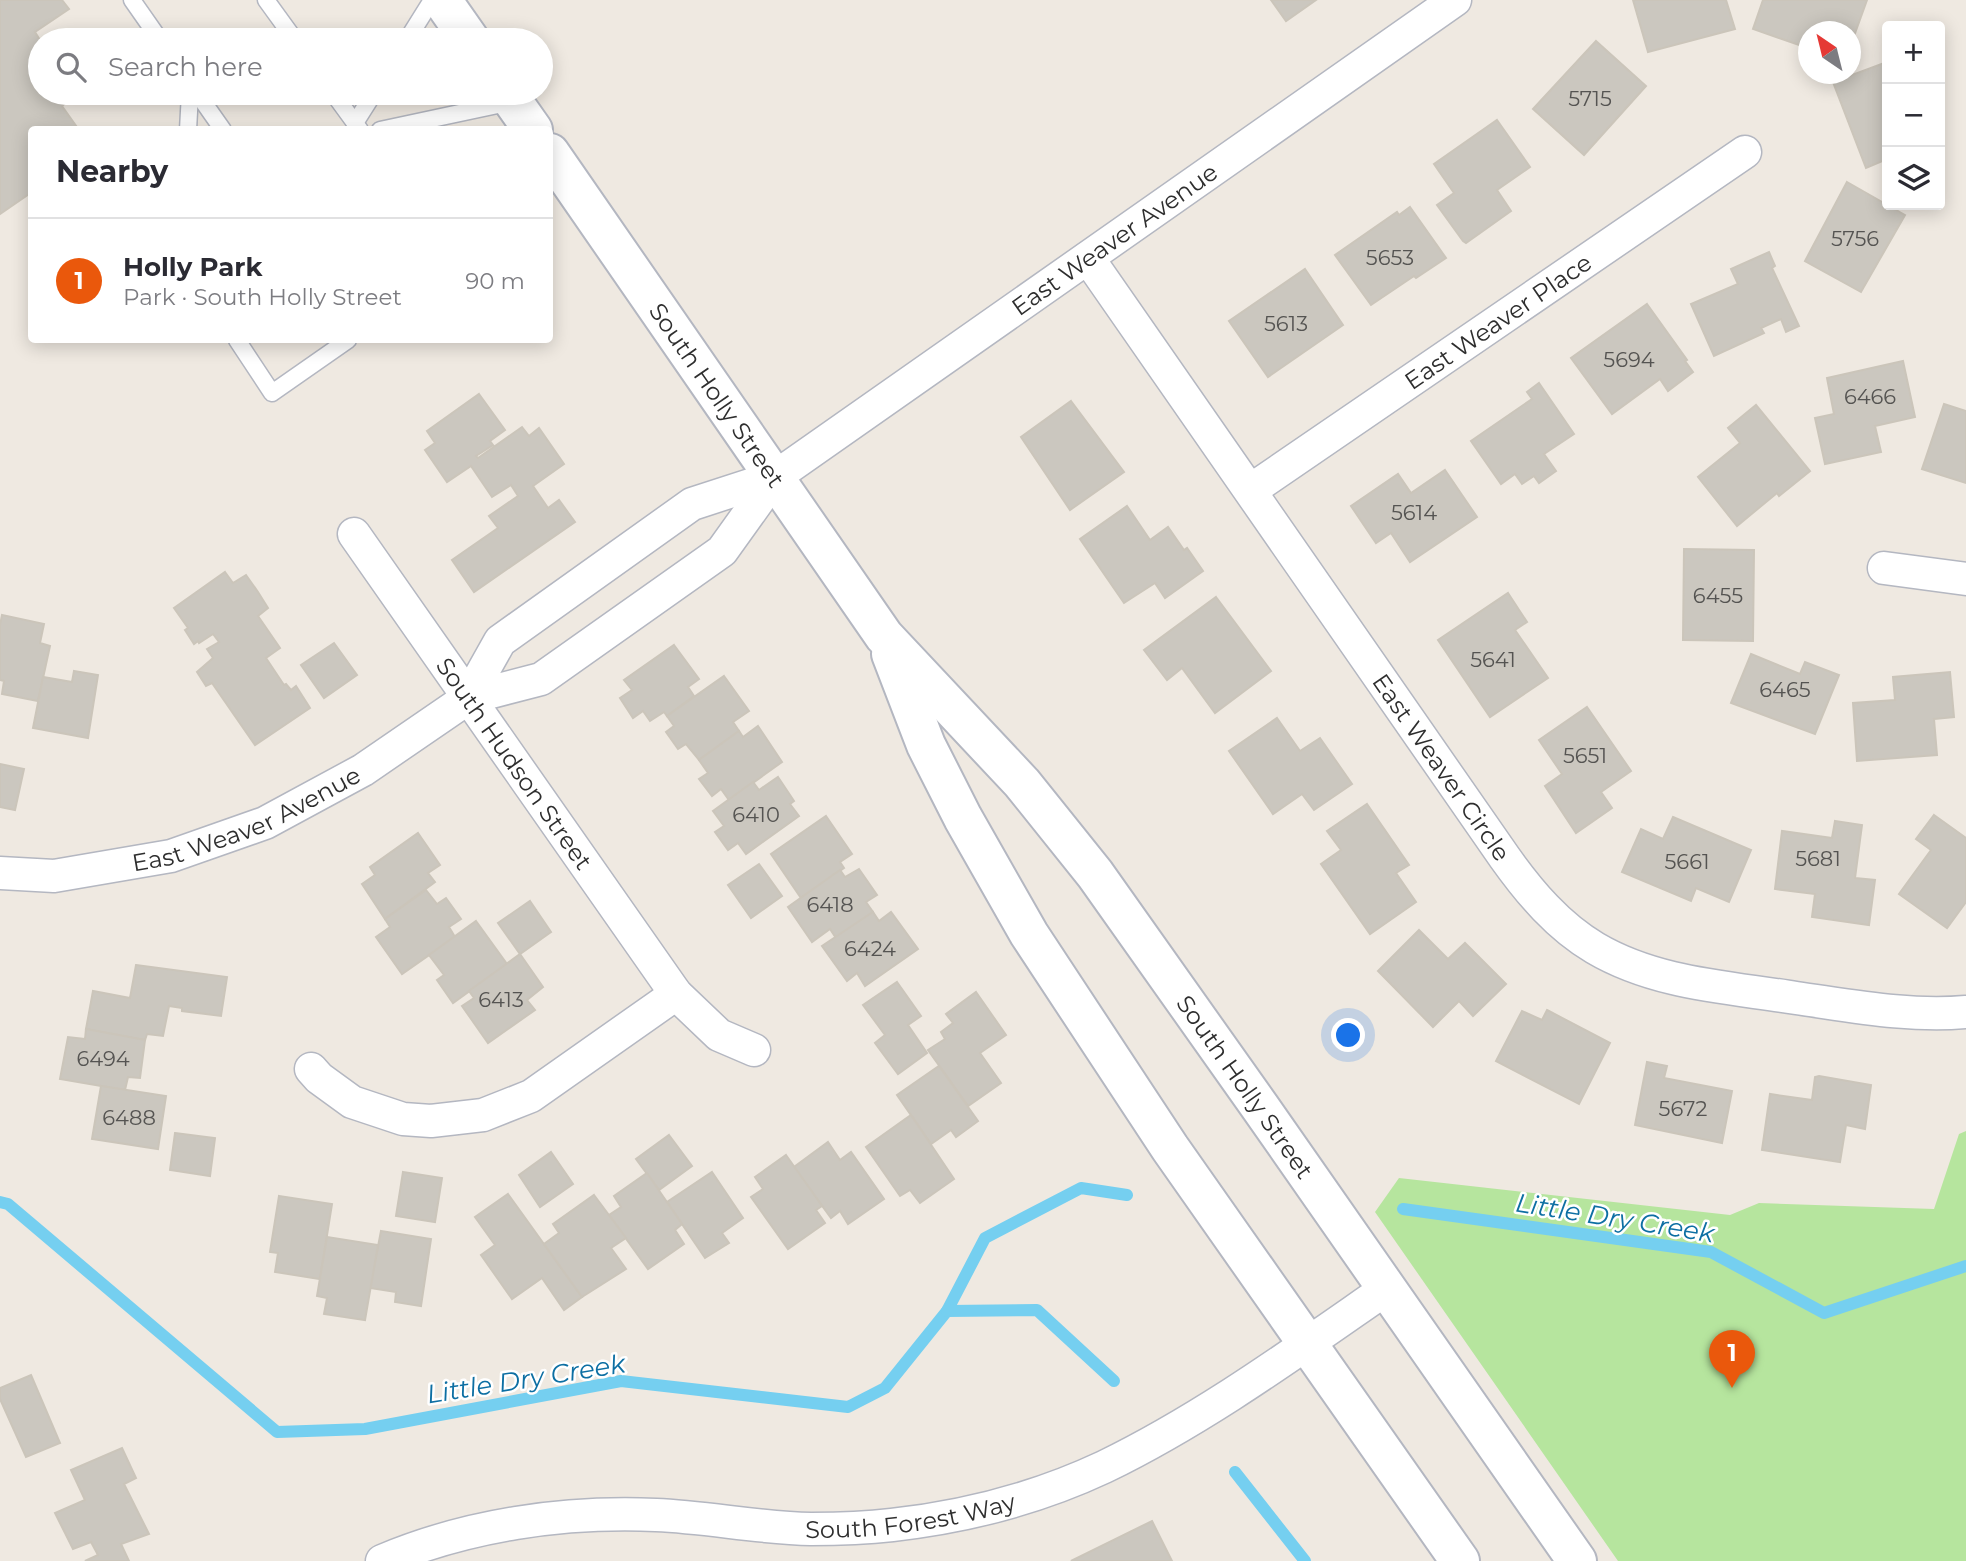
<!DOCTYPE html>
<html lang="en">
<head>
<meta charset="utf-8">
<style>
  body { margin:0; font-family:Montserrat,sans-serif; background:#f2f2f3; color:#2b2b33 }
  .controls { position:absolute; right:21px; top:21px; display:grid; overflow:hidden; border-radius:7px; box-shadow:0 4px 18px #0003 }
  .controls button { width:63px; height:63px; display:grid; place-items:center; padding:0; border:0; border-bottom:2px solid #e1e1e2; background:#fff; color:#2b2b33; font:35px sans-serif }
  .compass { position:absolute; left:1798px; top:21px; width:63px; height:63px; border-radius:50%; background:#fff; box-shadow:0 4px 18px #0003; rotate:325deg }
  .you { position:absolute; left:1349px; top:1036px; width:24px; height:24px; margin:-18px; border:5px solid #fff; border-radius:50%; background:#1a73e8; box-shadow:0 0 0 10px #1a73e833 }
  .badge { display:grid; place-items:center; width:46px; height:46px; border-radius:50%; background:#ea580c; color:#fff; font-size:23px; font-weight:700 }
  .pin { position:absolute; translate:-50% -58px; filter:drop-shadow(0 2px 4px #0008) }
  .pin::after { content:''; position:absolute; top:37px; width:24px; height:21px; background:inherit; clip-path:polygon(0 0,100% 0,50% 100%) }
  .list { margin:0; padding:0; list-style:none }
  h2 { display:flex; justify-content:space-between; align-items:center; height:91px; margin:0; padding:0 28px; font-size:30px }
  h2 small { font-size:23px; font-weight:400; color:#7c7c81 }
  .list li { display:grid; grid-template-columns:46px 1fr auto; gap:21px; align-items:center; box-sizing:border-box; height:126px; padding:0 28px; border-top:2px solid #e1e1e2 }
  .list b { display:block; font-size:26px; white-space:nowrap }
  .list p { margin:0; font-size:23px; white-space:nowrap; color:#7c7c81 }
  .list em { font-size:23px; font-style:normal; color:#7c7c81 }
  .icon { flex:none; width:38px; height:38px; fill:none; stroke:currentColor; stroke-width:2; stroke-linecap:round; stroke-linejoin:round }
  .map { position:relative; flex:none; width:1966px; height:1561px; overflow:hidden }
  .search { position:absolute; background:#fff; box-shadow:0 4px 18px #0003; left:28px; top:28px; width:525px; height:77px; display:flex; align-items:center; gap:18px; box-sizing:border-box; padding:0 24px; border-radius:38px; color:#7c7c81; font-size:26px }
  .panel { position:absolute; background:#fff; box-shadow:0 4px 18px #0003; left:28px; top:126px; width:525px; height:217px; border-radius:7px }
  .map>svg:first-child { display:block }
</style>
</head>
<body>
<div class="map">
<svg width="1966" height="1561" viewBox="0 0 1966 1561">
  <rect width="100%" height="100%" fill="#efe9e1"/>
  <!-- green -->
  <path fill="#b6e59e" d="M1966,1131V1561H1618L1375,1212L1399,1178L1730,1215L1759,1203L1934,1209L1959,1134Z"/>
  <g fill="none" stroke-linecap="round" stroke-linejoin="round">
    <!-- stream -->
    <g stroke="#75cff0" stroke-width="12">
      <path d="M0,1202L8,1204L277,1432L365,1429L621,1381L848,1407L885,1388L947,1311L985,1238L1081,1188L1127,1195"/>
      <path d="M1403,1209L1711,1252L1824,1313L1966,1266"/>
      <path d="M947,1311L1037,1310L1114,1381"/>
      <path d="M1235,1472L1305,1561"/>
    </g>
  </g>
  <!-- building -->
  <g fill="#cbc7bf" stroke="#cbc5ba" stroke-width="2">
    <path d="M0,0H62L69,9L35,32L40,40V93H77L62,106L79,130H32V192L0,214Z"/>
    <path d="M1271,0H1316L1286,21Z"/>
    <path d="M1633,0H1726L1735,29L1648,52Z"/>
    <path d="M1763,0H1867L1854,36L1850,35V32H1840L1816,24L1814,32H1808V48L1753,29Z"/>
    <path d="M1596,41L1646,86L1584,155L1533,109Z"/>
    <path d="M1887,62V159L1866,168L1833,82Z"/>
    <path d="M1497,120L1530,167L1497,190L1511,211L1466,243L1463,241L1437,205L1454,193L1434,164Z"/>
    <path d="M1847,182L1905,215L1861,292L1805,261Z"/>
    <path d="M1410,207L1446,258L1416,278L1414,276L1371,305L1335,255L1397,212L1399,215Z"/>
    <path d="M1769,252L1775,266L1772,268L1799,326L1786,332L1781,319L1761,328L1764,333L1714,356L1691,304L1738,284L1731,269Z"/>
    <path d="M1305,269L1343,325L1268,377L1229,321Z"/>
    <path d="M1647,304L1687,360L1685,361L1693,372L1668,391L1660,379L1612,414L1571,358Z"/>
    <path d="M1903,361L1915,417L1875,426L1881,452L1825,464L1815,418L1834,414L1827,378Z"/>
    <path d="M1539,383L1574,434L1544,454L1556,471L1539,483L1534,476L1522,484L1515,474L1501,484L1471,441L1532,399L1527,392Z"/>
    <path d="M479,394L505,430L490,441L493,445L476,456L478,458L522,427L529,436L539,428L564,464L533,486L548,508L559,500L575,522L474,592L452,560L498,528L489,516L518,496L511,485L492,497L471,466L447,482L425,450L435,443L427,431Z"/>
    <path d="M1071,401L1124,472L1070,510L1021,437Z"/>
    <path d="M1944,404L1966,411V483L1922,469Z"/>
    <path d="M1756,405L1810,471L1779,496L1777,493L1737,526L1698,477L1740,443L1728,428Z"/>
    <path d="M1445,470L1477,517L1410,562L1391,533L1376,543L1351,506L1398,474L1411,493Z"/>
    <path d="M1127,506L1150,540L1168,527L1184,550L1187,548L1203,571L1165,598L1155,583L1124,603L1080,539Z"/>
    <path d="M1684,549L1754,550L1753,641L1683,640Z"/>
    <path d="M225,572L233,583L246,575L258,592L268,608L258,616L280,648L266,658L284,685L286,684L291,690L296,686L310,708L255,745L212,683L206,686L197,672L213,658L207,649L219,642L213,634L199,643L198,641L194,644L185,630L188,628L174,608Z"/>
    <path d="M1508,593L1527,622L1515,630L1548,678L1490,717L1438,640Z"/>
    <path d="M1216,597L1271,671L1215,713L1182,668L1167,680L1144,650Z"/>
    <path d="M2,615L44,624L40,643L50,646L38,701L2,694L4,681L0,680V625Z"/>
    <path d="M334,643L357,675L324,698L301,665Z"/>
    <path d="M674,645L699,679L688,687L694,696L667,716L664,712L650,721L643,711L633,718L620,698L632,690L624,680Z"/>
    <path d="M1751,654L1800,674L1805,662L1839,675L1815,734L1731,703Z"/>
    <path d="M74,671L98,675L88,738L33,728L43,677L72,682Z"/>
    <path d="M1950,672L1954,717L1934,719L1937,755L1857,761L1853,703L1895,700L1893,677Z"/>
    <path d="M724,676L749,711L733,722L739,731L699,760L686,744L678,749L666,732L674,726L667,716Z"/>
    <path d="M1587,707L1631,771L1601,792L1612,808L1576,833L1545,786L1562,774L1539,740Z"/>
    <path d="M1277,718L1300,751L1320,738L1352,784L1314,810L1302,794L1273,814L1229,751Z"/>
    <path d="M758,726L782,762L729,800L721,789L712,796L699,779L708,773L699,760L739,731L743,737Z"/>
    <path d="M0,764L24,769L15,810L0,807Z"/>
    <path d="M778,777L794,801L790,804L799,816L746,854L738,843L728,850L715,832L724,826L713,811L753,782L759,790Z"/>
    <path d="M1367,804L1409,865L1396,873L1416,902L1370,934L1321,864L1341,850L1327,831Z"/>
    <path d="M1934,815L1966,838V902L1947,928L1899,894L1931,850L1916,839Z"/>
    <path d="M826,816L852,854L840,862L844,868L801,898L771,854Z"/>
    <path d="M1673,817L1751,850L1729,902L1696,888L1691,901L1622,872L1641,829L1663,839Z"/>
    <path d="M1835,821L1862,825L1855,878L1875,880L1869,925L1812,917L1815,894L1775,889L1782,831L1832,838Z"/>
    <path d="M418,833L440,865L428,873L435,882L385,919L362,884L375,875L370,867Z"/>
    <path d="M759,864L782,896L751,918L728,885Z"/>
    <path d="M859,869L877,895L866,902L873,912L836,938L830,929L812,942L788,907L840,870L845,877Z"/>
    <path d="M426,890L437,904L446,898L461,919L449,927L455,937L402,974L376,937L390,927L385,919Z"/>
    <path d="M530,901L551,932L520,954L498,923Z"/>
    <path d="M873,912L879,921L891,912L918,949L865,986L857,973L847,981L822,946Z"/>
    <path d="M476,921L507,964L453,1003L437,980L444,975L429,955Z"/>
    <path d="M1419,930L1448,959L1465,943L1506,984L1473,1016L1459,1001L1433,1027L1378,971Z"/>
    <path d="M520,954L543,987L527,1000L535,1010L488,1043L462,1006L474,998L469,991Z"/>
    <path d="M136,965L227,977L221,1016L182,1011V1008L169,1006L163,1036L147,1034L145,1040L86,1029L93,991L130,998Z"/>
    <path d="M897,982L921,1016L908,1025L927,1053L898,1074L875,1043L885,1035L863,1005Z"/>
    <path d="M976,992L1006,1035L980,1053L1001,1083L968,1106L928,1050L945,1039L941,1032L953,1023L946,1014Z"/>
    <path d="M1547,1010L1610,1043L1579,1104L1496,1061L1522,1011L1542,1020Z"/>
    <path d="M86,1029L145,1040L140,1078L128,1077L125,1090L60,1079L68,1037L85,1039Z"/>
    <path d="M1647,1062L1667,1066L1664,1078L1732,1091L1722,1143L1635,1125Z"/>
    <path d="M939,1066L978,1121L956,1137L951,1130L931,1144L897,1095Z"/>
    <path d="M1819,1076L1871,1085L1865,1129L1846,1125L1840,1162L1762,1150L1770,1094L1812,1100L1815,1077Z"/>
    <path d="M101,1086L166,1096L158,1149L92,1139Z"/>
    <path d="M911,1115L954,1179L920,1203L910,1190L900,1196L866,1147Z"/>
    <path d="M175,1133L215,1138L210,1176L170,1170Z"/>
    <path d="M669,1135L692,1166L659,1190L636,1159Z"/>
    <path d="M828,1142L840,1160L851,1152L884,1199L848,1224L840,1211L831,1218L794,1167Z"/>
    <path d="M551,1152L573,1184L540,1207L519,1175Z"/>
    <path d="M786,1155L822,1206L816,1210L825,1223L788,1249L751,1197L763,1189L755,1177Z"/>
    <path d="M403,1172L442,1178L435,1222L396,1216Z"/>
    <path d="M712,1172L743,1218L722,1233L729,1243L705,1258L667,1202Z"/>
    <path d="M647,1173L682,1224L675,1230L684,1244L648,1269L609,1215L621,1207L614,1196Z"/>
    <path d="M508,1194L582,1297L564,1310L542,1278L512,1299L481,1255L495,1245L475,1217Z"/>
    <path d="M594,1195L626,1238L611,1248L626,1269L582,1297L544,1244L559,1233L553,1224Z"/>
    <path d="M279,1196L332,1204L320,1279L275,1272L278,1253L270,1252Z"/>
    <path d="M381,1231L431,1239L421,1306L395,1302L396,1292L370,1288Z"/>
    <path d="M327,1237L378,1245L365,1320L324,1314L327,1298L317,1296Z"/>
    <path d="M31,1375L60,1443L26,1457L0,1399V1388Z"/>
    <path d="M122,1448L136,1478L124,1484L149,1534L121,1544L129,1561H85L98,1555L91,1542L73,1549L55,1513L85,1500L71,1470Z"/>
    <path d="M1152,1521L1172,1561H1071Z"/>
  </g>
  <g fill="none" stroke-linecap="round" stroke-linejoin="round">
    <defs>
      <g id="lane">
        <path d="M132,0L160,40"/>
        <path d="M266,0L295,40"/>
        <path d="M407,40L432,0"/>
        <path d="M197,93L223,130"/>
        <path d="M333,93L360,130"/>
        <path d="M355,123L374,93"/>
        <path d="M188,130L190,93"/>
        <path d="M380,130L511,102"/>
        <path d="M237,340L272,393L348,340"/>
      </g>
      <g id="street">
        <path id="s1" d="M1088,258L1505,858C1530,893 1558,926 1595,948C1656,984 1728,987 1796,998C1853,1006 1909,1017 1966,1012"/>
        <path id="s2" d="M1251,490L1745,152"/>
        <path id="s3" d="M354,534L676,994L719,1035L754,1050"/>
        <path d="M1884,568L1966,579"/>
        <path id="s4" d="M468,698L500,641L692,504L775,477L1455,0"/>
        <path id="s5" d="M0,873L54,876L171,856L265,823L363,770L468,698L541,679L722,551L775,477"/>
        <path d="M311,1069L319,1078L352,1102L403,1119L431,1121L483,1115L531,1096L676,994"/>
        <path id="s6" d="M382,1561C467,1525 563,1511 656,1515C707,1517 759,1528 811,1529C837,1529 866,1528 892,1525C964,1517 1038,1498 1104,1467C1203,1419 1295,1352 1386,1289"/>
      </g>
      <g id="secondary">
        <path d="M442,0L470,40"/>
        <path d="M507,93L533,130"/>
        <path id="s7" d="M550,153L884,636L1022,783L1095,874L1260,1107L1577,1561"/>
        <path d="M891,654L926,745L963,818L1029,934L1170,1148L1460,1561"/>
      </g>
    </defs>
    <!-- lane casing -->
    <use href="#lane" stroke="#b4b7c1" stroke-width="19"/>
    <!-- street casing -->
    <use href="#street" stroke="#b4b7c1" stroke-width="35"/>
    <!-- secondary casing -->
    <use href="#secondary" stroke="#b4b7c1" stroke-width="42"/>
    <!-- lane -->
    <use href="#lane" stroke="#fff" stroke-width="16"/>
    <!-- street -->
    <use href="#street" stroke="#fff" stroke-width="32"/>
    <!-- secondary -->
    <use href="#secondary" stroke="#fff" stroke-width="38"/>
  </g>
  <g text-anchor="middle" dominant-baseline="central" stroke-width="5" stroke-linejoin="round" paint-order="stroke">
    <!-- number labels -->
    <g font-size="21" fill="#555452">
      <text x="1590" y="98">5715</text>
      <text x="1855" y="238">5756</text>
      <text x="1390" y="257">5653</text>
      <text x="1286" y="323">5613</text>
      <text x="1629" y="359">5694</text>
      <text x="1870" y="396">6466</text>
      <text x="1414" y="512">5614</text>
      <text x="1718" y="595">6455</text>
      <text x="1493" y="659">5641</text>
      <text x="1785" y="689">6465</text>
      <text x="1585" y="755">5651</text>
      <text x="756" y="814">6410</text>
      <text x="1818" y="858">5681</text>
      <text x="1687" y="861">5661</text>
      <text x="830" y="904">6418</text>
      <text x="870" y="948">6424</text>
      <text x="501" y="999">6413</text>
      <text x="103" y="1058">6494</text>
      <text x="1683" y="1108">5672</text>
      <text x="129" y="1117">6488</text>
    </g>
    <!-- street labels -->
    <g font-size="24" fill="#2e2e2e" stroke="#fff">
      <text stroke="none"><textPath href="#s4" startOffset="803">East Weaver Avenue</textPath></text>
      <text stroke="none"><textPath href="#s2" startOffset="299">East Weaver Place</textPath></text>
      <text stroke="none"><textPath href="#s7" startOffset="294">South Holly Street</textPath></text>
      <text stroke="none"><textPath href="#s3" startOffset="280">South Hudson Street</textPath></text>
      <text stroke="none"><textPath href="#s1" startOffset="620">East Weaver Circle</textPath></text>
      <text stroke="none"><textPath href="#s5" startOffset="256">East Weaver Avenue</textPath></text>
      <text stroke="none"><textPath href="#s7" startOffset="1166">South Holly Street</textPath></text>
      <text stroke="none"><textPath href="#s6" startOffset="536">South Forest Way</textPath></text>
    </g>
    <!-- water labels -->
    <g font-size="26" font-style="italic" fill="#0d6fa3" stroke="#fff">
      <text transform="translate(1615 1218) rotate(9)">Little Dry Creek</text>
      <text transform="translate(526 1379) rotate(-9)">Little Dry Creek</text>
    </g>
  </g>
</svg>
<div class="controls">
<button>+</button>
<button>−</button>
<button><svg class="icon" aria-label="layers" viewBox="0 0 24 24"><path d="M12 4l9 5-9 5-9-5zM3 14l9 5 9-5"/></svg></button>
</div>
<svg class="compass" viewBox="-18 -18 36 36"><path d="M0-13l5 13h-10z" fill="#e53935"/><path d="M0 13l5-13h-10z" fill="#7c7c81"/></svg>
<div class="you"></div>
<div class="pin badge" style="left:1732px;top:1388px">1</div>
<div class="search"><svg class="icon" aria-label="search" viewBox="0 0 24 24"><circle cx="10" cy="10" r="6"/><path d="M15 15l6 6"/></svg>Search here</div>
<section class="panel">
<h2>Nearby<small></small></h2>
<ul class="list">
<li><span class="badge">1</span><div><b>Holly Park</b><p>Park · South Holly Street</p></div><em>90 m</em></li>
</ul>
</section>
</div>
</body>
</html>
